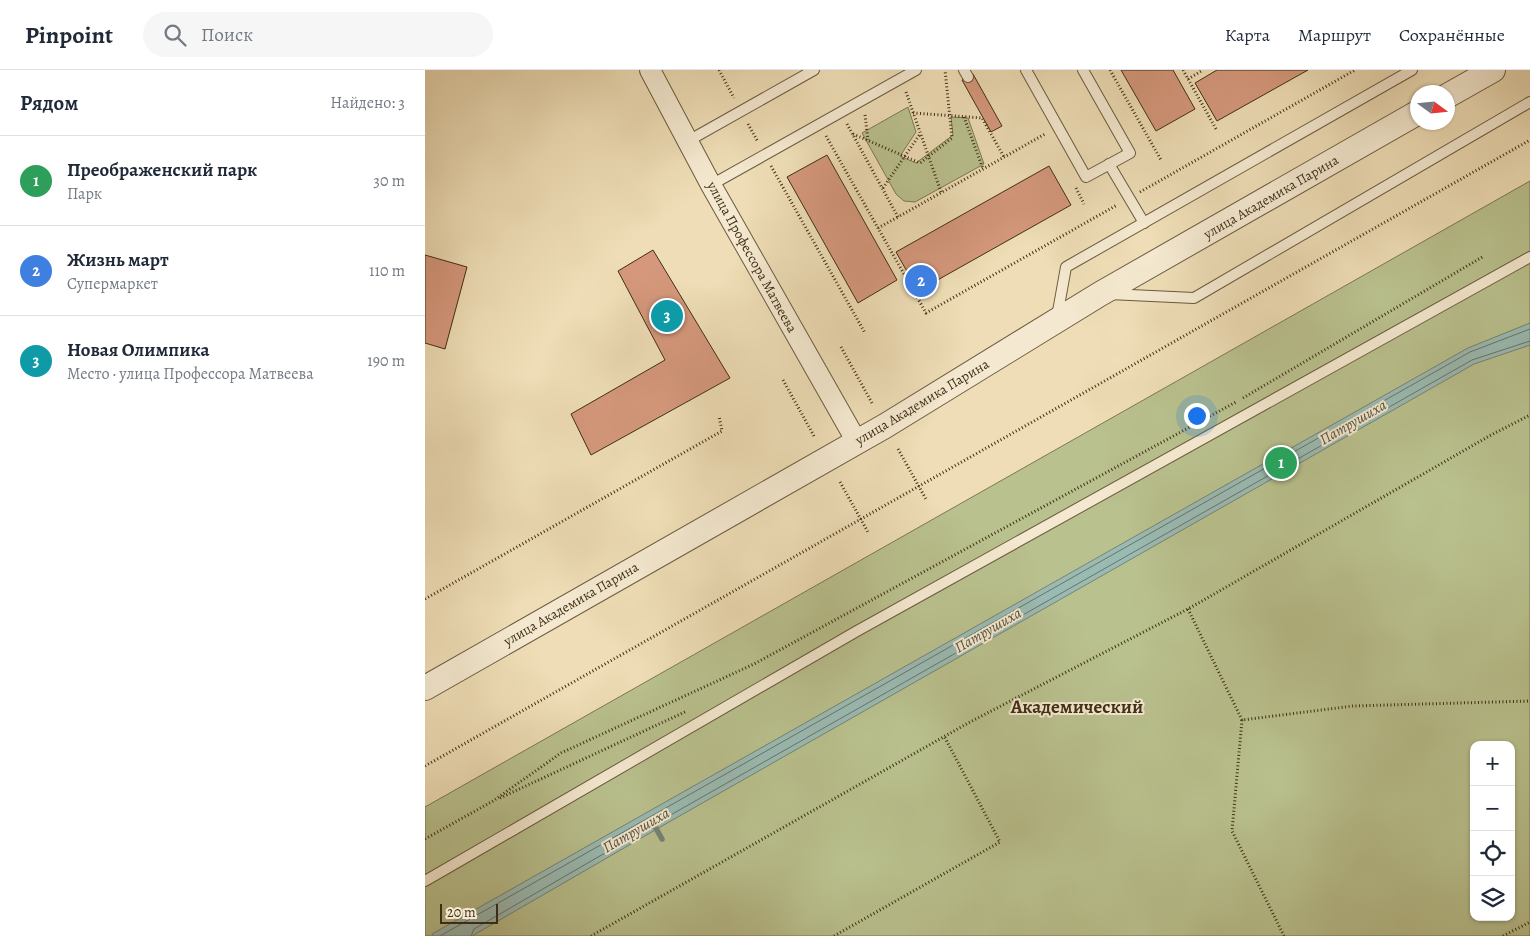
<!DOCTYPE html>
<html lang="ru">
<head>
<meta charset="utf-8">
<style>
  body { margin:0; font-family:Alegreya,serif; background:#f6f6f7; color:#1f2937 }
  .controls { position:absolute; right:15px; bottom:15px; display:grid; overflow:hidden; border-radius:10px; box-shadow:0 1px 4px #0004 }
  .controls button { width:45px; height:45px; display:grid; place-items:center; padding:0; border:0; border-bottom:1px solid #e0e1e3; background:#fff; color:#1f2937; font:25px sans-serif }
  .compass { position:absolute; left:985px; top:15px; width:45px; height:45px; border-radius:50%; background:#fff; box-shadow:0 1px 4px #0004; rotate:105deg }
  .scale { position:absolute; left:15px; bottom:12px; width:58px; box-sizing:border-box; padding-left:5px; border:2px solid #3f2e16; border-top:0; font-size:14px; line-height:18px; white-space:nowrap; color:#3f2e16; -webkit-text-stroke:4px #f4e9d0; paint-order:stroke }
  .you { position:absolute; left:771px; top:345px; width:18px; height:18px; margin:-12px; border:4px solid #fff; border-radius:50%; background:#1a73e8; box-shadow:0 0 0 8px #1a73e833 }
  .badge { display:grid; place-items:center; width:32px; height:32px; border-radius:50%; background:#8f2418; color:#fff; font-size:16px; font-weight:700 }
  .pin { position:absolute; translate:-50% -50%; border:2px solid #fff; box-shadow:0 1px 5px #0006 }
  .list { margin:0; padding:0; list-style:none }
  h2 { display:flex; justify-content:space-between; align-items:center; height:65px; margin:0; padding:0 20px; font-size:21px }
  h2 small { font-size:16px; font-weight:400; color:#747a83 }
  .list li { display:grid; grid-template-columns:32px 1fr auto; gap:15px; align-items:center; box-sizing:border-box; height:90px; padding:0 20px; border-top:1px solid #e0e1e3 }
  .list b { display:block; font-size:19px; white-space:nowrap }
  .list p { margin:0; font-size:16px; white-space:nowrap; color:#747a83 }
  .list em { font-size:16px; font-style:normal; color:#747a83 }
  .icon { flex:none; width:28px; height:28px; fill:none; stroke:currentColor; stroke-width:2; stroke-linecap:round; stroke-linejoin:round }
  .map { position:relative; flex:none; width:1105px; height:866px; overflow:hidden }
  header { display:flex; align-items:center; gap:30px; box-sizing:border-box; height:70px; padding:0 25px; background:#fff; border-bottom:1px solid #e0e1e3 }
  header strong { font-size:24px }
  nav { display:flex; gap:28px; margin-inline-start:auto; font-size:18px }
  .search { width:350px; height:45px; background:#f6f6f7; display:flex; align-items:center; gap:12px; box-sizing:border-box; padding:0 18px; border-radius:28px; color:#747a83; font-size:19px }
  main { display:flex }
  aside { flex:1; background:#fff }
  .map>svg:first-child { display:block }
</style>
</head>
<body>
<header>
<strong>Pinpoint</strong>
<div class="search"><svg class="icon" aria-label="search" viewBox="0 0 24 24"><circle cx="10" cy="10" r="6"/><path d="M15 15l6 6"/></svg>Поиск</div>
<nav><a>Карта</a><a>Маршрут</a><a>Сохранённые</a></nav>
</header>
<main>
<aside>
<h2>Рядом<small>Найдено: 3</small></h2>
<ul class="list">
<li><span class="badge" style="background:#2e9e5b">1</span><div><b>Преображенский парк</b><p>Парк</p></div><em>30 m</em></li>
<li><span class="badge" style="background:#3f7fe0">2</span><div><b>Жизнь март</b><p>Супермаркет</p></div><em>110 m</em></li>
<li><span class="badge" style="background:#0f9aa8">3</span><div><b>Новая Олимпика</b><p>Место · улица Профессора Матвеева</p></div><em>190 m</em></li>
</ul>
</aside>
<div class="map">
<svg width="1105" height="866" viewBox="0 0 1105 866">
  <rect width="100%" height="100%" fill="#eeddb6"/>
  <filter id="stains"><feTurbulence type="fractalNoise" baseFrequency=".004" numOctaves="4"/><feColorMatrix values="0 0 0 0 .2 0 0 0 0 .09 0 0 0 0 .02 0 0 0 .5 -.17"/></filter>
  <radialGradient id="worn" r=".72"><stop offset=".6" stop-color="#630" stop-opacity="0"/><stop offset="1" stop-color="#630" stop-opacity=".3"/></radialGradient>
  <!-- green -->
  <g fill="#b9c18e" stroke="#7c7852" fill-rule="evenodd">
    <path d="M483,37L491,62L475,86L491,93L528,65L526,47L543,48L559,94L490,132L479,131L471,124L437,63Z"/>
    <path d="M1105,111V866H0V737ZM1049,675H1086V847H1049Z"/>
  </g>
  <!-- water -->
  <path fill="#9abbb4" stroke="#768375" d="M1105,253V275L1049,294L244,752L47,866H8L7,864L1043,278Z"/>
  <g fill="none" stroke-linecap="round" stroke-linejoin="round">
    <!-- shore -->
    <g stroke="#6c7465" stroke-width="1">
      <path d="M15,866L1045,282L1105,259"/>
      <path d="M46,866L49,859L242,747L1047,290L1105,271"/>
    </g>
    <!-- stream -->
    <path stroke="#768375" stroke-width="5.5" d="M228,753L237,769"/>
  </g>
  <!-- building -->
  <g fill="#d5987c" stroke="#3f2e16">
    <path d="M696,0H748L770,39L731,61Z"/>
    <path d="M792,0H883L792,51L770,13Z"/>
    <path d="M548,4L577,56L566,62L537,10Z"/>
    <path d="M402,85L472,210L433,233L362,107Z"/>
    <path d="M624,96L646,135L493,221L471,182Z"/>
    <path d="M228,180L305,308L166,385L146,344L240,290L193,201Z"/>
    <path d="M0,185L42,197L20,279L0,273Z"/>
  </g>
  <g fill="none" stroke-linecap="round" stroke-linejoin="round">
    <defs>
      <g id="service">
        <path d="M539,0L543,7"/>
        <path d="M601,0L661,107L705,83L658,0"/>
        <path d="M263,71L389,0"/>
        <path d="M684,94L719,153"/>
        <path d="M286,115L491,0"/>
        <path d="M684,224L769,228L1105,32"/>
        <path d="M632,247L641,197L987,0"/>
        <path d="M0,811L432,561L1105,187"/>
      </g>
      <path id="minor" d="M225,0L286,115L432,372"/>
      <g id="tertiary">
        <path d="M1022,26L1068,0"/>
        <path d="M0,618L460,356L675,224L992,43"/>
      </g>
    </defs>
    <!-- service casing -->
    <use href="#service" stroke="#6b5a3e" stroke-width="12"/>
    <!-- minor casing -->
    <use href="#minor" stroke="#6b5a3e" stroke-width="22"/>
    <!-- tertiary casing -->
    <use href="#tertiary" stroke="#6b5a3e" stroke-width="26"/>
    <!-- path -->
    <g stroke="#3f2e16" stroke-width="3" stroke-dasharray="1 2.5" stroke-linecap="butt">
      <path d="M294,0L309,28"/>
      <path d="M685,0L736,90"/>
      <path d="M758,0L791,59"/>
      <path d="M763,9L778,0"/>
      <path d="M481,22L516,122"/>
      <path d="M488,43L557,48L579,87"/>
      <path d="M440,45L443,70"/>
      <path d="M539,47L558,99"/>
      <path d="M323,54L333,72"/>
      <path d="M422,54L473,147L620,64"/>
      <path d="M428,64L495,93L527,68L520,0"/>
      <path d="M401,66L501,243L692,135"/>
      <path d="M346,96L440,263"/>
      <path d="M458,118L495,64"/>
      <path d="M651,118L659,134"/>
      <path d="M715,122L930,0"/>
      <path d="M453,158L473,147"/>
      <path d="M416,277L447,333"/>
      <path d="M358,310L389,366"/>
      <path d="M818,328L1059,186"/>
      <path d="M473,379L502,431"/>
      <path d="M415,412L444,464"/>
      <path d="M0,529L297,361L294,346"/>
      <path d="M763,539L817,650"/>
      <path d="M0,696L1105,70"/>
      <path d="M75,728L262,641"/>
      <path d="M0,769L68,731L136,683L329,594L811,332"/>
      <path d="M166,866L545,652L763,539L1066,365L1105,345"/>
      <path d="M409,866L575,772L519,666"/>
      <path d="M859,866L807,761L817,650L928,636L1105,631"/>
      <path d="M1078,866L1105,852"/>
    </g>
    <!-- service -->
    <use href="#service" stroke="#f4e9d0" stroke-width="10"/>
    <!-- minor -->
    <use href="#minor" stroke="#f4e9d0" stroke-width="20"/>
    <!-- tertiary -->
    <use href="#tertiary" stroke="#f4e9d0" stroke-width="24"/>
  </g>
  <g text-anchor="middle" dominant-baseline="central" stroke-width="4" stroke-linejoin="round" paint-order="stroke">
    <!-- street labels -->
    <g font-size="14" fill="#3f2e16" stroke="#f4e9d0">
      <text transform="translate(846 127) rotate(-30)">улица Академика Парина</text>
      <text transform="translate(327 187) rotate(61)">улица Профессора Матвеева</text>
      <text transform="translate(497 332) rotate(-31)">улица Академика Парина</text>
      <text transform="translate(146 534) rotate(-30)">улица Академика Парина</text>
    </g>
    <!-- water labels -->
    <g font-size="15" font-style="italic" fill="#56513e" stroke="#f4e9d0">
      <text transform="translate(928 352) rotate(-30)">Патрушиха</text>
      <text transform="translate(563 560) rotate(-30)">Патрушиха</text>
      <text transform="translate(211 760) rotate(-30)">Патрушиха</text>
    </g>
    <!-- district labels -->
    <g font-size="19" font-weight="bold" fill="#3f2e16" stroke="#f4e9d0">
      <text x="652" y="637">Академический</text>
    </g>
  </g>
  <rect width="100%" height="100%" filter="url(#stains)"/>
  <rect width="100%" height="100%" fill="url(#worn)"/>
</svg>
<div class="controls">
<button>+</button>
<button>−</button>
<button><svg class="icon" aria-label="locate" viewBox="0 0 24 24"><circle cx="12" cy="12" r="6"/><path d="M12 2v4M12 18v4M2 12h4M18 12h4"/></svg></button>
<button><svg class="icon" aria-label="layers" viewBox="0 0 24 24"><path d="M12 4l9 5-9 5-9-5zM3 14l9 5 9-5"/></svg></button>
</div>
<svg class="compass" viewBox="-18 -18 36 36"><path d="M0-13l5 13h-10z" fill="#e53935"/><path d="M0 13l5-13h-10z" fill="#747a83"/></svg>
<div class="scale">20 m</div>
<div class="you"></div>
<div class="pin badge" style="left:856px;top:393px;background:#2e9e5b">1</div>
<div class="pin badge" style="left:496px;top:211px;background:#3f7fe0">2</div>
<div class="pin badge" style="left:242px;top:246px;background:#0f9aa8">3</div>
</div>
</main>
</body>
</html>
